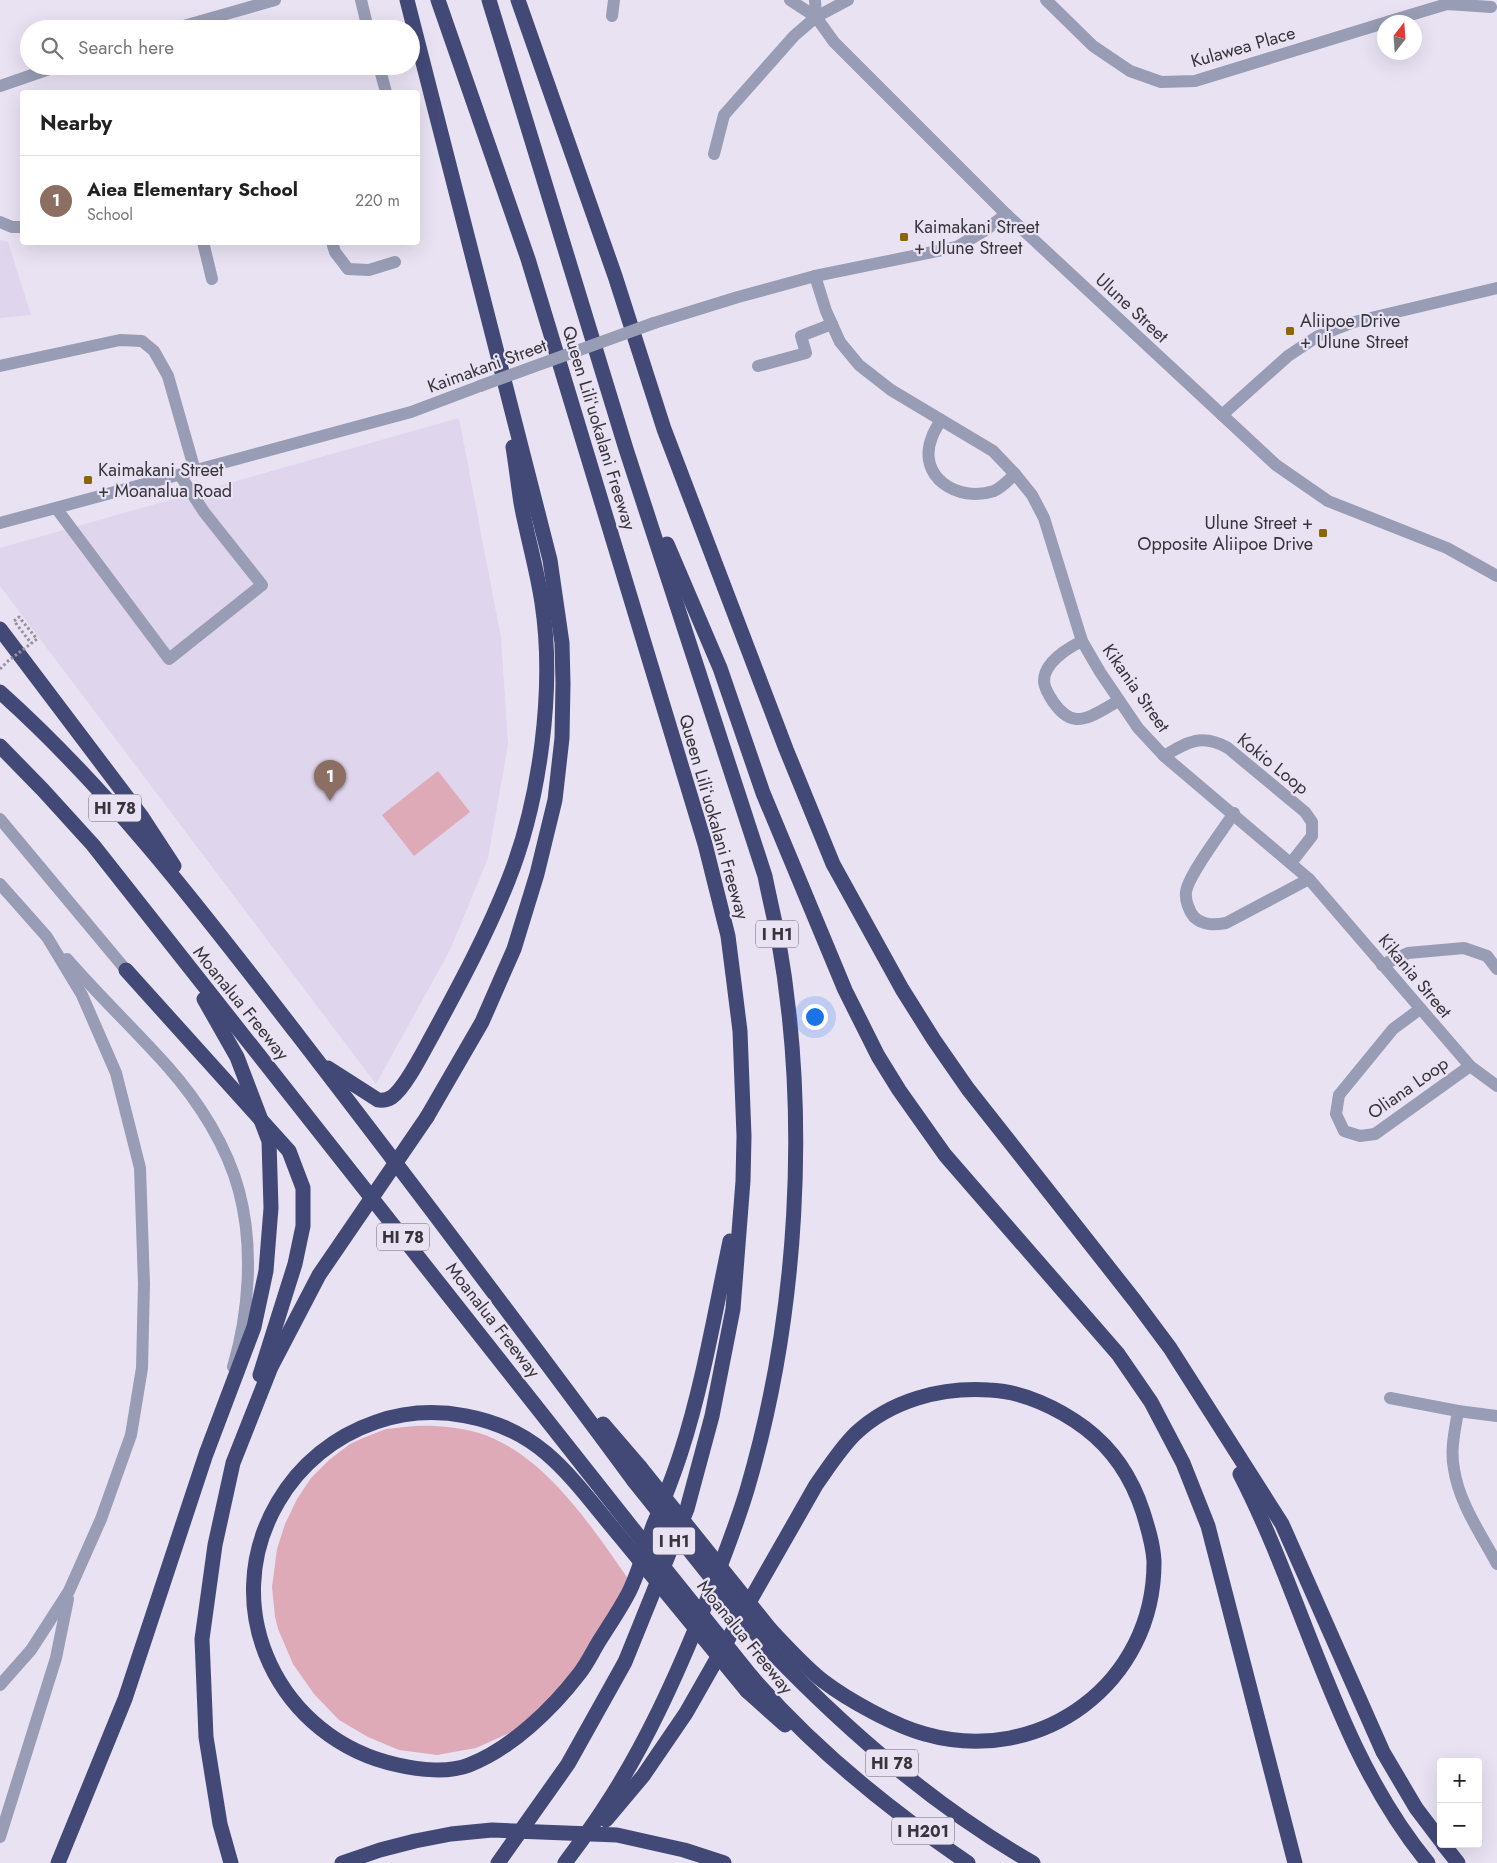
<!DOCTYPE html>
<html lang="en">
<head>
<meta charset="utf-8">
<style>
  body { margin:0; font-family:Jost,sans-serif; background:#f6f6f6; color:#222 }
  .controls { position:absolute; right:15px; bottom:15px; display:grid; overflow:hidden; border-radius:5px; box-shadow:0 5px 20px #0002 }
  .controls button { width:45px; height:45px; display:grid; place-items:center; padding:0; border:0; border-bottom:1px solid #e0e0e0; background:#fff; color:#222; font:25px sans-serif }
  .compass { position:absolute; left:1377px; top:15px; width:45px; height:45px; border-radius:50%; background:#fff; box-shadow:0 5px 20px #0002; rotate:17deg }
  .you { position:absolute; left:814px; top:1016px; width:18px; height:18px; margin:-12px; border:4px solid #fff; border-radius:50%; background:#1a73e8; box-shadow:0 0 0 8px #1a73e833 }
  .badge { display:grid; place-items:center; width:32px; height:32px; border-radius:50%; background:#db2777; color:#fff; font-size:16px; font-weight:700 }
  .pin { position:absolute; translate:-50% -41px; filter:drop-shadow(0 1px 2px #0008) }
  .pin::after { content:''; position:absolute; top:26px; width:18px; height:15px; background:inherit; clip-path:polygon(0 0,100% 0,50% 100%) }
  .list { margin:0; padding:0; list-style:none }
  h2 { display:flex; justify-content:space-between; align-items:center; height:65px; margin:0; padding:0 20px; font-size:21px }
  h2 small { font-size:16px; font-weight:400; color:#767676 }
  .list li { display:grid; grid-template-columns:32px 1fr auto; gap:15px; align-items:center; box-sizing:border-box; height:90px; padding:0 20px; border-top:1px solid #e0e0e0 }
  .list b { display:block; font-size:19px; white-space:nowrap }
  .list p { margin:0; font-size:16px; white-space:nowrap; color:#767676 }
  .list em { font-size:16px; font-style:normal; color:#767676 }
  .icon { flex:none; width:28px; height:28px; fill:none; stroke:currentColor; stroke-width:2; stroke-linecap:round; stroke-linejoin:round }
  .map { position:relative; flex:none; width:1497px; height:1863px; overflow:hidden }
  .search { position:absolute; background:#fff; box-shadow:0 5px 20px #0002; left:20px; top:20px; width:400px; height:55px; display:flex; align-items:center; gap:12px; box-sizing:border-box; padding:0 18px; border-radius:28px; color:#767676; font-size:19px }
  .panel { position:absolute; background:#fff; box-shadow:0 5px 20px #0002; left:20px; top:90px; width:400px; height:155px; border-radius:5px }
  .map>svg:first-child { display:block }
</style>
</head>
<body>
<div class="map">
<svg width="1497" height="1863" viewBox="0 0 1497 1863">
  <rect width="100%" height="100%" fill="#e9e2f3"/>
  <!-- built -->
  <g fill="#dfd5ec">
    <path d="M0,240L8,242L31,315L0,318Z"/>
    <path d="M459,418L501,638L508,744L488,858L450,950L376,1084L0,586V548Z"/>
  </g>
  <!-- green -->
  <g fill="#deaab8">
    <path d="M438,771L470,812L414,856L382,815Z"/>
    <path d="M414,1426C436,1425 458,1427 479,1433C545,1454 591,1526 629,1580L577,1674L514,1731L476,1748L437,1755L399,1750L368,1737L339,1720L314,1694L293,1664L278,1629L275,1617L272,1587L277,1549L285,1524L297,1499L311,1478L329,1460L350,1444L363,1438L386,1429Z"/>
  </g>
  <g fill="none" stroke-linecap="round" stroke-linejoin="round">
    <!-- minor -->
    <g stroke="#989cb4" stroke-width="12">
      <path d="M361,0L368,29"/>
      <path d="M790,0L816,17L834,42L1006,214L1276,465L1328,501L1447,548L1497,576"/>
      <path d="M815,0L816,17"/>
      <path d="M1046,0L1093,46L1130,71L1161,82L1195,81L1384,23"/>
      <path d="M612,16L614,0"/>
      <path d="M1387,22L1447,4L1491,7"/>
      <path d="M173,29L275,0"/>
      <path d="M379,66L386,92"/>
      <path d="M0,86L58,66"/>
      <path d="M714,154L724,115L794,36L816,17L848,0"/>
      <path d="M0,222L12,227H22"/>
      <path d="M203,242L212,279"/>
      <path d="M332,242L335,252L348,269L369,270L395,262"/>
      <path d="M815,276L826,311L840,342L859,365L891,390L993,451L1015,474L1032,495L1044,518L1082,641L1100,672L1138,728L1164,756L1309,879L1470,1066L1497,1086"/>
      <path d="M654,323L738,297L815,276L957,247L987,229L1006,214"/>
      <path d="M0,366L120,340L142,341L154,351L168,376L195,471"/>
      <path d="M758,366L806,353L801,336L832,324"/>
      <path d="M1222,415L1288,356L1318,336L1354,322L1497,288"/>
      <path d="M941,420C938,425 934,431 932,437C916,477 958,503 994,491C1001,488 1009,480 1015,474"/>
      <path d="M56,508L169,659L262,585L204,512L180,475"/>
      <path d="M0,523L411,412L480,386"/>
      <path d="M1082,641C1068,648 1043,663 1044,682C1045,690 1050,697 1054,703C1059,710 1067,718 1076,719C1090,720 1106,707 1119,701"/>
      <path d="M1164,756C1187,742 1202,733 1228,748L1305,812L1312,822V836L1291,863"/>
      <path d="M1234,813C1223,830 1188,875 1186,892C1185,900 1189,911 1194,917C1204,926 1215,925 1226,923L1309,879"/>
      <path d="M0,819L126,970"/>
      <path d="M0,884L47,937L82,995L116,1073L140,1168L144,1284L142,1368L131,1435L101,1519L69,1591L31,1650L0,1685"/>
      <path d="M67,959C99,996 135,1030 168,1067C199,1102 227,1146 239,1191C254,1247 249,1313 233,1367"/>
      <path d="M1382,965L1408,953L1464,948L1487,956L1497,969"/>
      <path d="M1420,1009L1393,1029L1339,1095L1336,1114L1344,1131L1360,1136L1375,1134L1470,1066"/>
      <path d="M1390,1398L1458,1411L1497,1416"/>
      <path d="M1458,1411C1455,1430 1450,1450 1454,1469C1459,1503 1481,1534 1497,1564"/>
      <path d="M0,1837L56,1658L68,1599"/>
    </g>
    <!-- highway -->
    <g stroke="#434977" stroke-width="15">
      <path d="M407,0L550,560L562,643L563,683L562,738L555,800L537,874L514,949L482,1022L427,1117"/>
      <path d="M438,0L528,259L705,844L728,936L734,983L740,1031L744,1136L743,1181L733,1309L712,1416L687,1509L625,1662L568,1764L498,1863"/>
      <path d="M489,0L626,449L765,876C769,896 774,917 778,937C810,1115 798,1317 747,1490C735,1530 719,1569 704,1608C676,1677 645,1746 604,1808C592,1827 578,1845 565,1863"/>
      <path d="M518,0L615,276L664,429L786,749L833,864L902,989L934,1040L968,1089L1135,1301L1170,1348L1282,1524L1383,1752L1416,1808L1441,1841"/>
      <path d="M667,544L720,668L763,793L845,990L878,1056L899,1090L945,1155L1118,1354L1151,1402L1183,1463L1208,1526L1295,1863"/>
      <path d="M0,629L142,817L174,866"/>
      <path d="M0,692C113,793 205,915 297,1034C411,1182 523,1331 634,1481"/>
      <path d="M0,746L43,790L93,845L625,1519"/>
      <path d="M328,1068L378,1100C383,1101 387,1100 392,1097C406,1087 424,1050 433,1034C460,984 487,934 508,881C540,801 555,689 542,603C537,569 527,536 521,503C518,484 516,465 513,447"/>
      <path d="M603,1424L640,1467"/>
      <path d="M1240,1474C1306,1602 1335,1750 1428,1863"/>
      <path d="M618,1534C595,1507 574,1477 546,1453C501,1415 433,1402 376,1422C335,1436 300,1464 278,1502C215,1609 280,1740 398,1765C419,1770 449,1773 469,1765C511,1749 553,1708 579,1674C587,1664 592,1653 598,1643C608,1627 619,1611 628,1594C639,1573 645,1548 653,1526C663,1502 673,1477 681,1452C703,1384 715,1312 730,1241"/>
      <path d="M765,1645C844,1728 933,1806 1033,1863"/>
      <path d="M751,1676C814,1749 888,1809 968,1863"/>
      <path d="M747,1691L785,1725"/>
      <path d="M606,1820L643,1776L686,1713L816,1485C828,1468 840,1449 855,1434C891,1400 941,1387 989,1390C1022,1391 1058,1408 1085,1428C1114,1450 1132,1478 1143,1512C1148,1528 1153,1544 1154,1561C1155,1683 1041,1767 925,1734C895,1726 848,1700 823,1681C804,1666 787,1647 770,1629"/>
      <path d="M1443,1844L1458,1863"/>
      <path d="M58,1863L125,1699L206,1454L254,1327L266,1271L271,1208L269,1141L237,1057L204,999"/>
    </g>
    <!-- path-bridge -->
    <path stroke="#96919d" stroke-width="3" stroke-dasharray="2.5 2.5" stroke-linecap="butt" d="M0,669L8,661L37,639L19,617L14,621L31,643"/>
    <!-- minor-bridge -->
    <path stroke="#989cb4" stroke-width="12" d="M480,386L654,323"/>
    <!-- highway-bridge -->
    <g stroke="#434977" stroke-width="15">
      <path d="M126,970L289,1151L303,1188V1226L295,1264L260,1375"/>
      <path d="M640,1467L770,1629"/>
      <path d="M634,1481L765,1645"/>
      <path d="M625,1519L751,1676"/>
      <path d="M618,1534L747,1691"/>
      <path d="M231,1863L220,1824L206,1737L202,1639L215,1545L233,1463L271,1367L319,1275L427,1117"/>
      <path d="M342,1863L380,1850L415,1841L451,1834L492,1830L617,1835L684,1850L724,1863"/>
    </g>
  </g>
  <!-- markers -->
  <g fill="#8c6708" stroke="#e9e2f3" stroke-width="2">
    <rect x="899" y="232" width="10" height="10" rx="2.5"/>
    <rect x="1285" y="326" width="10" height="10" rx="2.5"/>
    <rect x="83" y="475" width="10" height="10" rx="2.5"/>
    <rect x="1318" y="528" width="10" height="10" rx="2.5"/>
  </g>
  <g text-anchor="middle" dominant-baseline="central" stroke-width="4.5" stroke-linejoin="round" paint-order="stroke">
    <!-- shield labels -->
    <g fill="#e9e2f3" stroke="#6c6872" stroke-width="1">
      <rect x="89" y="794.5" width="52" height="27" rx="4"/>
      <rect x="756" y="920.5" width="42" height="27" rx="4"/>
      <rect x="377" y="1223.5" width="52" height="27" rx="4"/>
      <rect x="653" y="1527.5" width="42" height="27" rx="4"/>
      <rect x="866" y="1749.5" width="52" height="27" rx="4"/>
      <rect x="892" y="1817.5" width="62" height="27" rx="4"/>
    </g>
    <g font-size="16" font-weight="bold" fill="#37343b">
      <text x="115" y="808">HI 78</text>
      <text x="777" y="934">I H1</text>
      <text x="403" y="1237">HI 78</text>
      <text x="674" y="1541">I H1</text>
      <text x="892" y="1763">HI 78</text>
      <text x="923" y="1831">I H201</text>
    </g>
    <!-- street labels -->
    <g font-size="18" fill="#37343b" stroke="#e9e2f3">
      <text transform="translate(1243 47) rotate(-16)">Kulawea Place</text>
      <text transform="translate(1132 308) rotate(43)">Ulune Street</text>
      <text transform="translate(487 366) rotate(-20)">Kaimakani Street</text>
      <text transform="translate(599 428) rotate(73)">Queen Liliʻuokalani Freeway</text>
      <text transform="translate(1136 688) rotate(55)">Kikania Street</text>
      <text transform="translate(1273 764) rotate(39)">Kokio Loop</text>
      <text transform="translate(714 817) rotate(74)">Queen Liliʻuokalani Freeway</text>
      <text transform="translate(1415 976) rotate(50)">Kikania Street</text>
      <text transform="translate(241 1003) rotate(51)">Moanalua Freeway</text>
      <text transform="translate(1408 1088) rotate(-35)">Oliana Loop</text>
      <text transform="translate(493 1320) rotate(52)">Moanalua Freeway</text>
      <text transform="translate(745 1637) rotate(51)">Moanalua Freeway</text>
    </g>
    <!-- poi labels -->
    <g font-size="18" fill="#37343b" stroke="#e9e2f3" text-anchor="start">
      <text x="914" y="227">Kaimakani Street<tspan x="914" dy="21">+ Ulune Street</tspan></text>
      <text x="1300" y="321">Aliipoe Drive<tspan x="1300" dy="21">+ Ulune Street</tspan></text>
      <text x="98" y="470">Kaimakani Street<tspan x="98" dy="21">+ Moanalua Road</tspan></text>
      <text x="1313" y="523" text-anchor="end">Ulune Street +<tspan x="1313" dy="21">Opposite Aliipoe Drive</tspan></text>
    </g>
  </g>
</svg>
<div class="controls">
<button>+</button>
<button>−</button>
</div>
<svg class="compass" viewBox="-18 -18 36 36"><path d="M0-13l5 13h-10z" fill="#e53935"/><path d="M0 13l5-13h-10z" fill="#767676"/></svg>
<div class="you"></div>
<div class="pin badge" style="left:330px;top:801px;background:#8d6e63">1</div>
<div class="search"><svg class="icon" aria-label="search" viewBox="0 0 24 24"><circle cx="10" cy="10" r="6"/><path d="M15 15l6 6"/></svg>Search here</div>
<section class="panel">
<h2>Nearby<small></small></h2>
<ul class="list">
<li><span class="badge" style="background:#8d6e63">1</span><div><b>Aiea Elementary School</b><p>School</p></div><em>220 m</em></li>
</ul>
</section>
</div>
</body>
</html>
